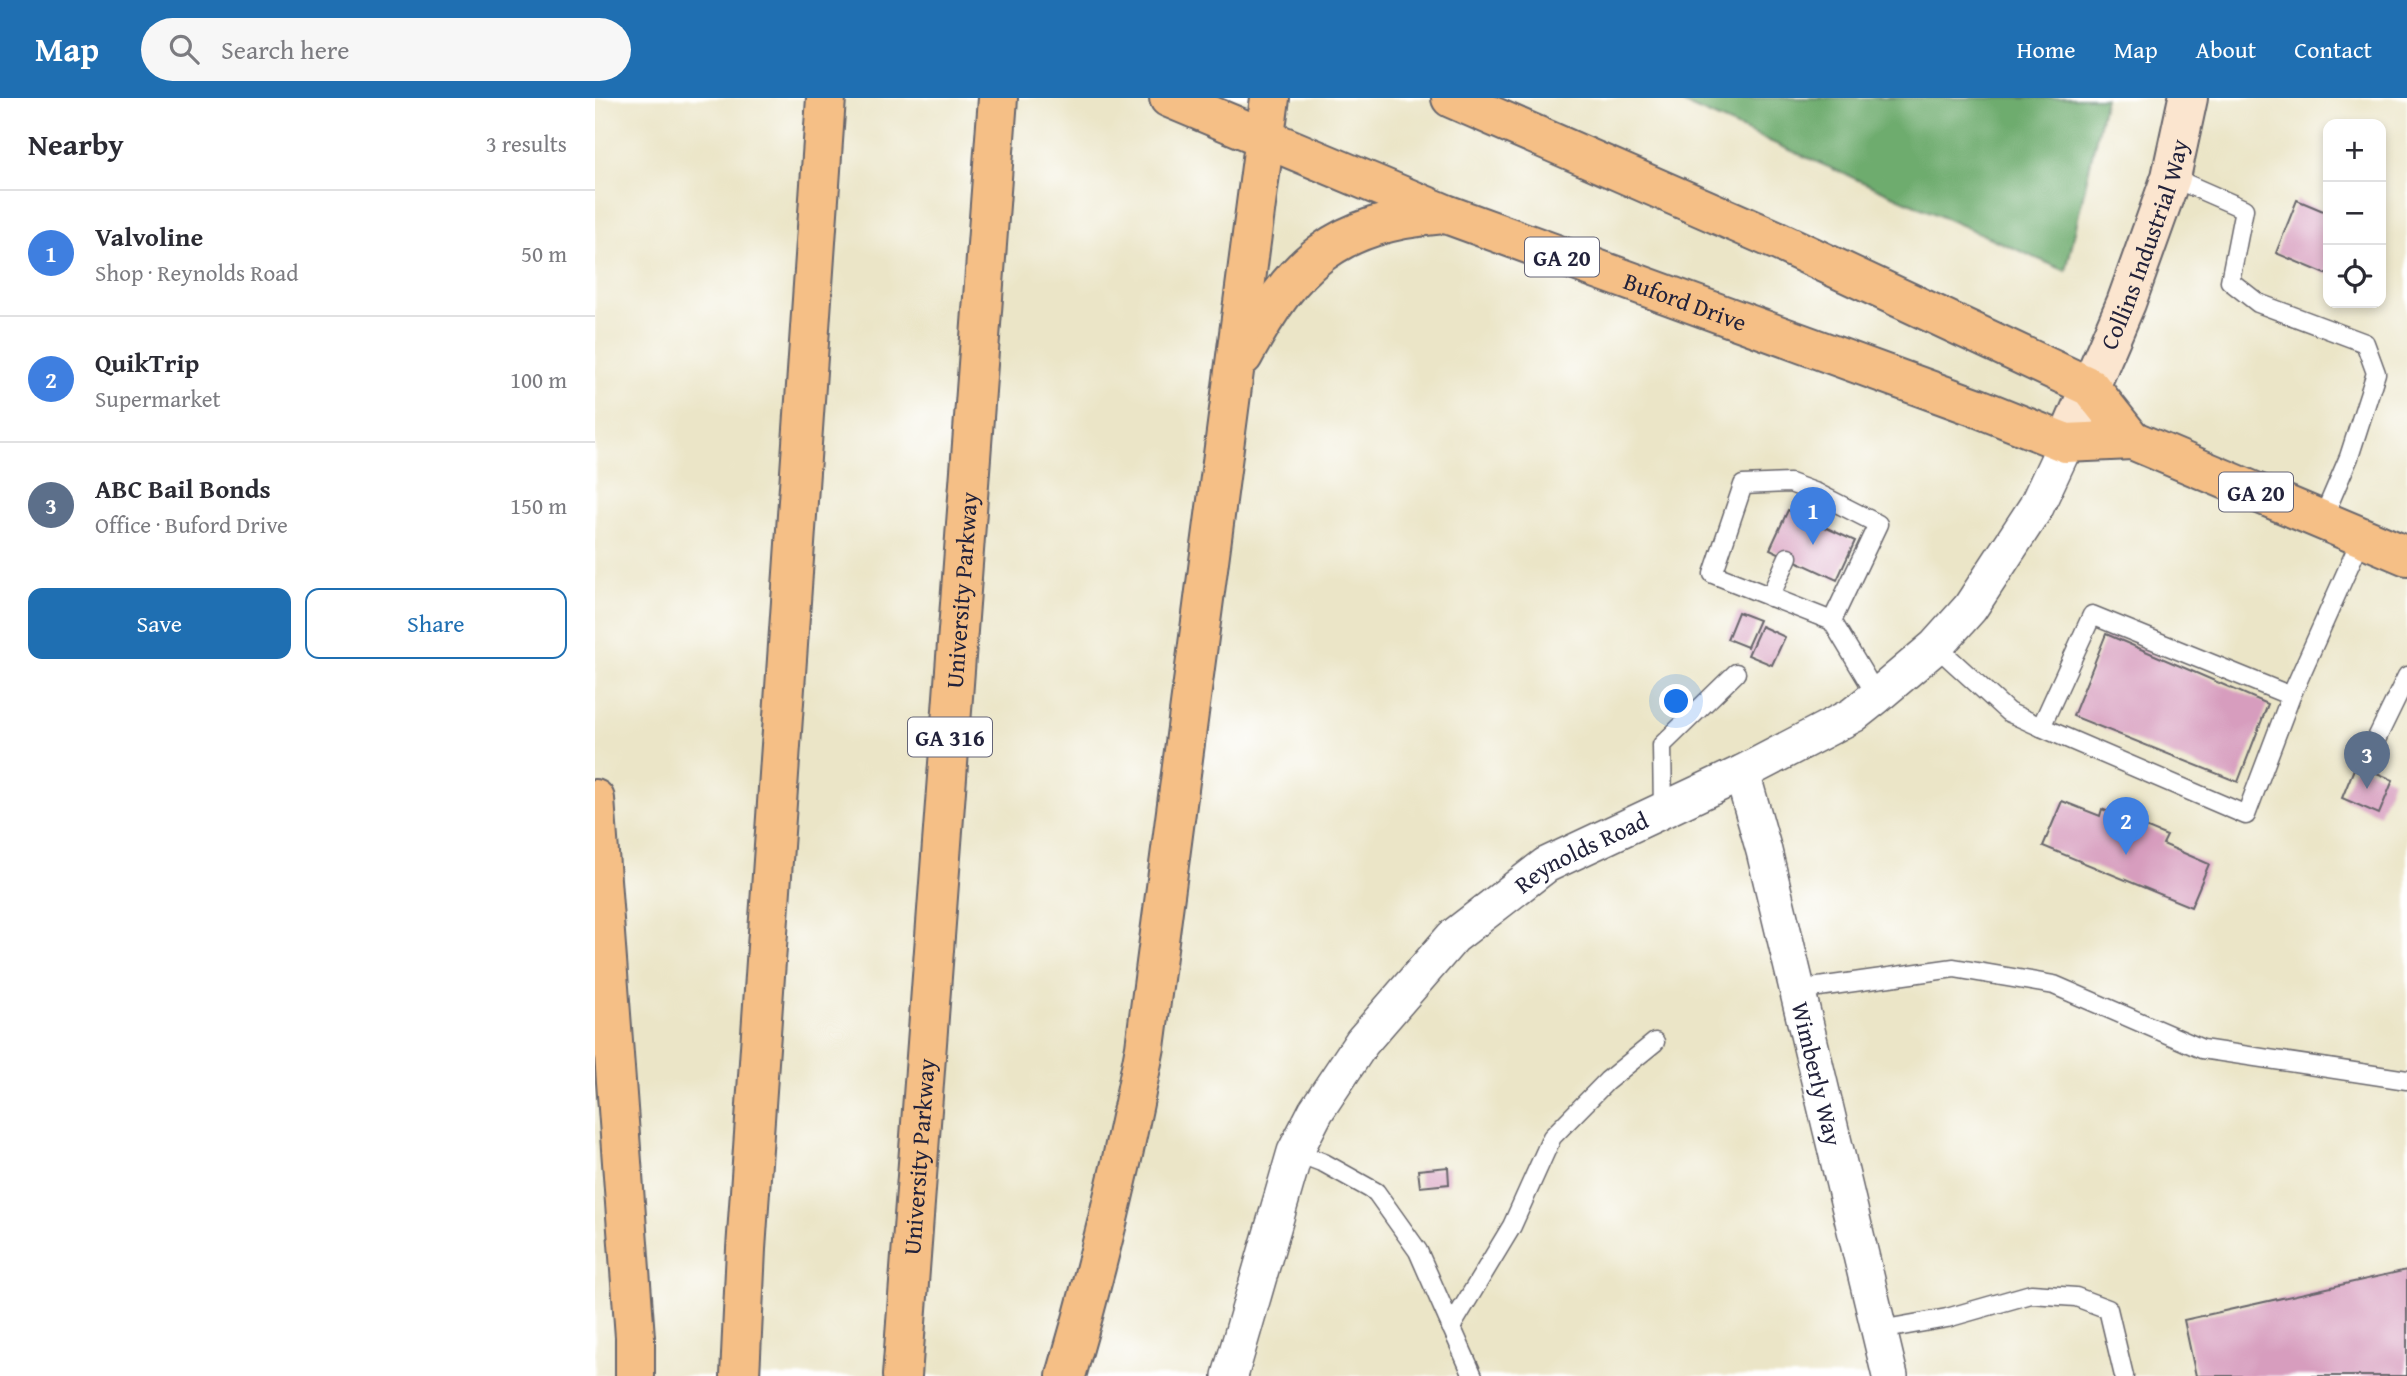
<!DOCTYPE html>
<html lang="en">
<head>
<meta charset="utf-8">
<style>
  body { margin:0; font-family:"Gentium Book Plus",serif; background:#f7f7f7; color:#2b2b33 }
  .controls { position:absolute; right:21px; top:21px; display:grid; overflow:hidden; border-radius:14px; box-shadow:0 4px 10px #0003 }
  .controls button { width:63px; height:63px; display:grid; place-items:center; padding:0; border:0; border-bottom:2px solid #e1e1e2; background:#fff; color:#2b2b33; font:35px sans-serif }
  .you { position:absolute; left:1082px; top:604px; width:24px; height:24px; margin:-18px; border:5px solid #fff; border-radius:50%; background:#1a73e8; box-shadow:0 0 0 10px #1a73e833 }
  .badge { display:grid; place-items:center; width:46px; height:46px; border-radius:50%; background:#1f6fb2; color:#fff; font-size:23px; font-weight:700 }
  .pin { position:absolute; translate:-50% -58px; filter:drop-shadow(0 2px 4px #0008) }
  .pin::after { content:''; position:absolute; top:37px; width:24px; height:21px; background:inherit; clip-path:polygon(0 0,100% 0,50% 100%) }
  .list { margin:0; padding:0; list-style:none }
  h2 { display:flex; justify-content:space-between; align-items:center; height:91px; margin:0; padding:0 28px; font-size:30px }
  h2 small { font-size:23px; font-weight:400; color:#7c7c81 }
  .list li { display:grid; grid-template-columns:46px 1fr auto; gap:21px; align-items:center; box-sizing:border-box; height:126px; padding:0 28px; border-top:2px solid #e1e1e2 }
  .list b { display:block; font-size:26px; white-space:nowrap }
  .list p { margin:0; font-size:23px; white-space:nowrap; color:#7c7c81 }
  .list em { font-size:23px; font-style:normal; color:#7c7c81 }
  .actions { display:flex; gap:14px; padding:21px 28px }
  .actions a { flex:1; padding:16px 0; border:2px solid #1f6fb2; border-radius:14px; text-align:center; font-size:24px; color:#1f6fb2 }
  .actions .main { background:#1f6fb2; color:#fff }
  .icon { flex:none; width:38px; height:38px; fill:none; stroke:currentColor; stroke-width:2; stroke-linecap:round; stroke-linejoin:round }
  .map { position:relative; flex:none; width:1812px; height:1278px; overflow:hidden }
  header { display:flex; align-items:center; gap:42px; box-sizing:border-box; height:98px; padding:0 35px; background:#1f6fb2; color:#fff }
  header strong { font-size:33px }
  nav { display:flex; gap:38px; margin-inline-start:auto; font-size:24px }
  .search { width:490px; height:63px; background:#f7f7f7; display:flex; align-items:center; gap:18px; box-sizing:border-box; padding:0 24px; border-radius:38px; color:#7c7c81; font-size:26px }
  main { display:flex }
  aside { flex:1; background:#fff }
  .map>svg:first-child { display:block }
</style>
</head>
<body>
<header>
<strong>Map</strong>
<div class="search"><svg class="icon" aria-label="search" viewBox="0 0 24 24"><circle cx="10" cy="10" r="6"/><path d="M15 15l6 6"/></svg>Search here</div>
<nav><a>Home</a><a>Map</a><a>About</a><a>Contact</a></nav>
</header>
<main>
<aside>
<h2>Nearby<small>3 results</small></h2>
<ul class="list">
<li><span class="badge" style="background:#3f7fe0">1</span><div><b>Valvoline</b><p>Shop · Reynolds Road</p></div><em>50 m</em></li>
<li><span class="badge" style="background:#3f7fe0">2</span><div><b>QuikTrip</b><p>Supermarket</p></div><em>100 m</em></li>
<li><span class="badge" style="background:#5c6f8a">3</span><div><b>ABC Bail Bonds</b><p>Office · Buford Drive</p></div><em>150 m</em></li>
</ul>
<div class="actions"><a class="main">Save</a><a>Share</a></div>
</aside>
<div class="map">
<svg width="1812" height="1278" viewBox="0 0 1812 1278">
  <rect width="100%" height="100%" fill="#fff"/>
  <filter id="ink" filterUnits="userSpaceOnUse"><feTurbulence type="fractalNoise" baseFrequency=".0143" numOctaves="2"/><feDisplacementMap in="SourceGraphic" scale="14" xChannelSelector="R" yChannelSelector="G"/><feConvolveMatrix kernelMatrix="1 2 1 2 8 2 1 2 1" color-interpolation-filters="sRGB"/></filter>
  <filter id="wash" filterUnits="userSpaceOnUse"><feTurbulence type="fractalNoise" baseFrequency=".00686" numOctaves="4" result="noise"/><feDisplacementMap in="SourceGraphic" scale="28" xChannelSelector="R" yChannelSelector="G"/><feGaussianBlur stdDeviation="1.57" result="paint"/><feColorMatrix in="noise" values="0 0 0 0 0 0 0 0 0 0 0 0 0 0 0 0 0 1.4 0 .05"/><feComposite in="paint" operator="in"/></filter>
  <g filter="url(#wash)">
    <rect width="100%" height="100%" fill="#ebe5c7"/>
    <!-- forest -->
    <path fill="#6eac6e" stroke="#486754" stroke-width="2" d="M1076,0H1510L1471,173Z"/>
    <g id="blocks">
      <!-- building -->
      <g fill="#d79dbe">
        <path d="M1702,102L1733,115V177L1681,155Z"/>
        <path d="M1193,412L1260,443L1242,482L1175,451Z"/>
        <path d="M1143,514L1164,522L1152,549L1132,541Z"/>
        <path d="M1166,528L1190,539L1177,567L1153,557Z"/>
        <path d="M1511,536L1673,606L1643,684L1478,618Z"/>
        <path d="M1761,666L1798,682L1784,716L1747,700Z"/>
        <path d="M1467,703L1505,718L1507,711L1572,738L1568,746L1614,766L1596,809L1448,748Z"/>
        <path d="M853,1069L854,1086L825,1089L823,1072Z"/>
        <path d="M1812,1172V1278H1601L1589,1222Z"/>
      </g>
    </g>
  </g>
  <g filter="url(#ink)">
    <use href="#blocks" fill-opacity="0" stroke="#68666c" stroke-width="2"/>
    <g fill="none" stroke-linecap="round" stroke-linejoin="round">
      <defs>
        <g id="lane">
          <path d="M1576,79L1649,111L1635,183L1663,205L1770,245L1781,275L1754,359L1727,422"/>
          <path d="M1222,395L1195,385L1148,387L1118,476L1237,523L1282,598"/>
          <path d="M1210,419L1222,395L1283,426L1237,523"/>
          <path d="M1175,499L1193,459"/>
          <path d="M1341,548L1413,614L1446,629"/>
          <path d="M1696,598L1497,517L1446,629L1651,717L1696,598L1767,439"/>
          <path d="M1777,650L1812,578"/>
          <path d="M1068,712L1067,647L1141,575"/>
          <path d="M1202,892L1359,870L1459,887L1607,951L1812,982"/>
          <path d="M700,1054L729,1065L781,1094L823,1153L878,1278"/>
          <path d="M856,1229L917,1128L957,1039L1012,983L1060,944"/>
          <path d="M1285,1232L1352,1220L1436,1196L1481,1199L1513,1211L1529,1278"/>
        </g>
        <g id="street">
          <path id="s1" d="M1147,675L1169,753L1295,1278"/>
          <path id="s2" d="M635,1278L700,1054L721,1013L767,944L858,839L951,767L1147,675L1258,617L1282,598L1341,548L1375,510L1441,409L1471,345"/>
        </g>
        <g id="secondary">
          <path id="s3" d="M1471,345L1531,205L1576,79L1593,0"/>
        </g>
        <g id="highway">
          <path id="s4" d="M574,0L851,116L1381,309L1471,345L1537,342L1812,458"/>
          <path d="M856,0L1181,142L1495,289L1537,342"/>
          <path d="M648,258C699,163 740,125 849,116"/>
          <path d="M0,701L40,1239V1278"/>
          <path d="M145,1278L151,1151L231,0"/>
          <path id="s5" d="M307,1278L403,0"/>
          <path d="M471,1278C503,1169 529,1061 550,949L675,0"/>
        </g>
      </defs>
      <!-- lane casing -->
      <use href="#lane" stroke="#68666c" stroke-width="21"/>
      <!-- street casing -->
      <use href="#street" stroke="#68666c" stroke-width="38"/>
      <!-- secondary casing -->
      <use href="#secondary" stroke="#68666c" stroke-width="42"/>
      <!-- highway casing -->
      <use href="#highway" stroke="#68666c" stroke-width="42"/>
      <!-- lane -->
      <use href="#lane" stroke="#fff" stroke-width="18"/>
      <!-- street -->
      <use href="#street" stroke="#fff" stroke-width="35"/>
      <!-- secondary -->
      <use href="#secondary" stroke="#fbe5cf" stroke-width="38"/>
      <!-- highway -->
      <use href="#highway" stroke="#f5bf86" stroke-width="38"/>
    </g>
  </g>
  <g text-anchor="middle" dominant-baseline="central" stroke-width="7" stroke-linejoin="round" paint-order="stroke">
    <!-- shield labels -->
    <g fill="#fff" stroke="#646476" stroke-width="2">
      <rect x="930" y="139.5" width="74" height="39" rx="5"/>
      <rect x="1624" y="374.5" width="74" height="39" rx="5"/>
      <rect x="313" y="619.5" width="84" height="39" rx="5"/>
    </g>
    <g font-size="23" font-weight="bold" fill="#22223b">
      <text x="967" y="159">GA 20</text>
      <text x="1661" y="394">GA 20</text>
      <text x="355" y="639">GA 316</text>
    </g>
    <!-- street labels -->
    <g font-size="24" fill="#22223b" stroke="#fff">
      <text stroke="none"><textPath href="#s3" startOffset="214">Collins Industrial Way</textPath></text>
      <text stroke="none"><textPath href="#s4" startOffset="555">Buford Drive</textPath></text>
      <text stroke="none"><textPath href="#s5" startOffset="788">University Parkway</textPath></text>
      <text stroke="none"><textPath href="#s2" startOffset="656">Reynolds Road</textPath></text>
      <text stroke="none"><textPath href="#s1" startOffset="310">Wimberly Way</textPath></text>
      <text stroke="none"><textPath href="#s5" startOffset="220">University Parkway</textPath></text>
    </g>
  </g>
</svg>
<div class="controls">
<button>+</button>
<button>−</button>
<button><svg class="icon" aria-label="locate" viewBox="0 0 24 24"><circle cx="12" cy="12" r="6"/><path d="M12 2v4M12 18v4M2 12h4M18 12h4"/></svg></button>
</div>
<div class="you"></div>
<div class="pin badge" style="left:1218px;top:447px;background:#3f7fe0">1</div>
<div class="pin badge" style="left:1531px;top:757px;background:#3f7fe0">2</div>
<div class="pin badge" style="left:1772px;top:691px;background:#5c6f8a">3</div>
</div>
</main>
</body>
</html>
